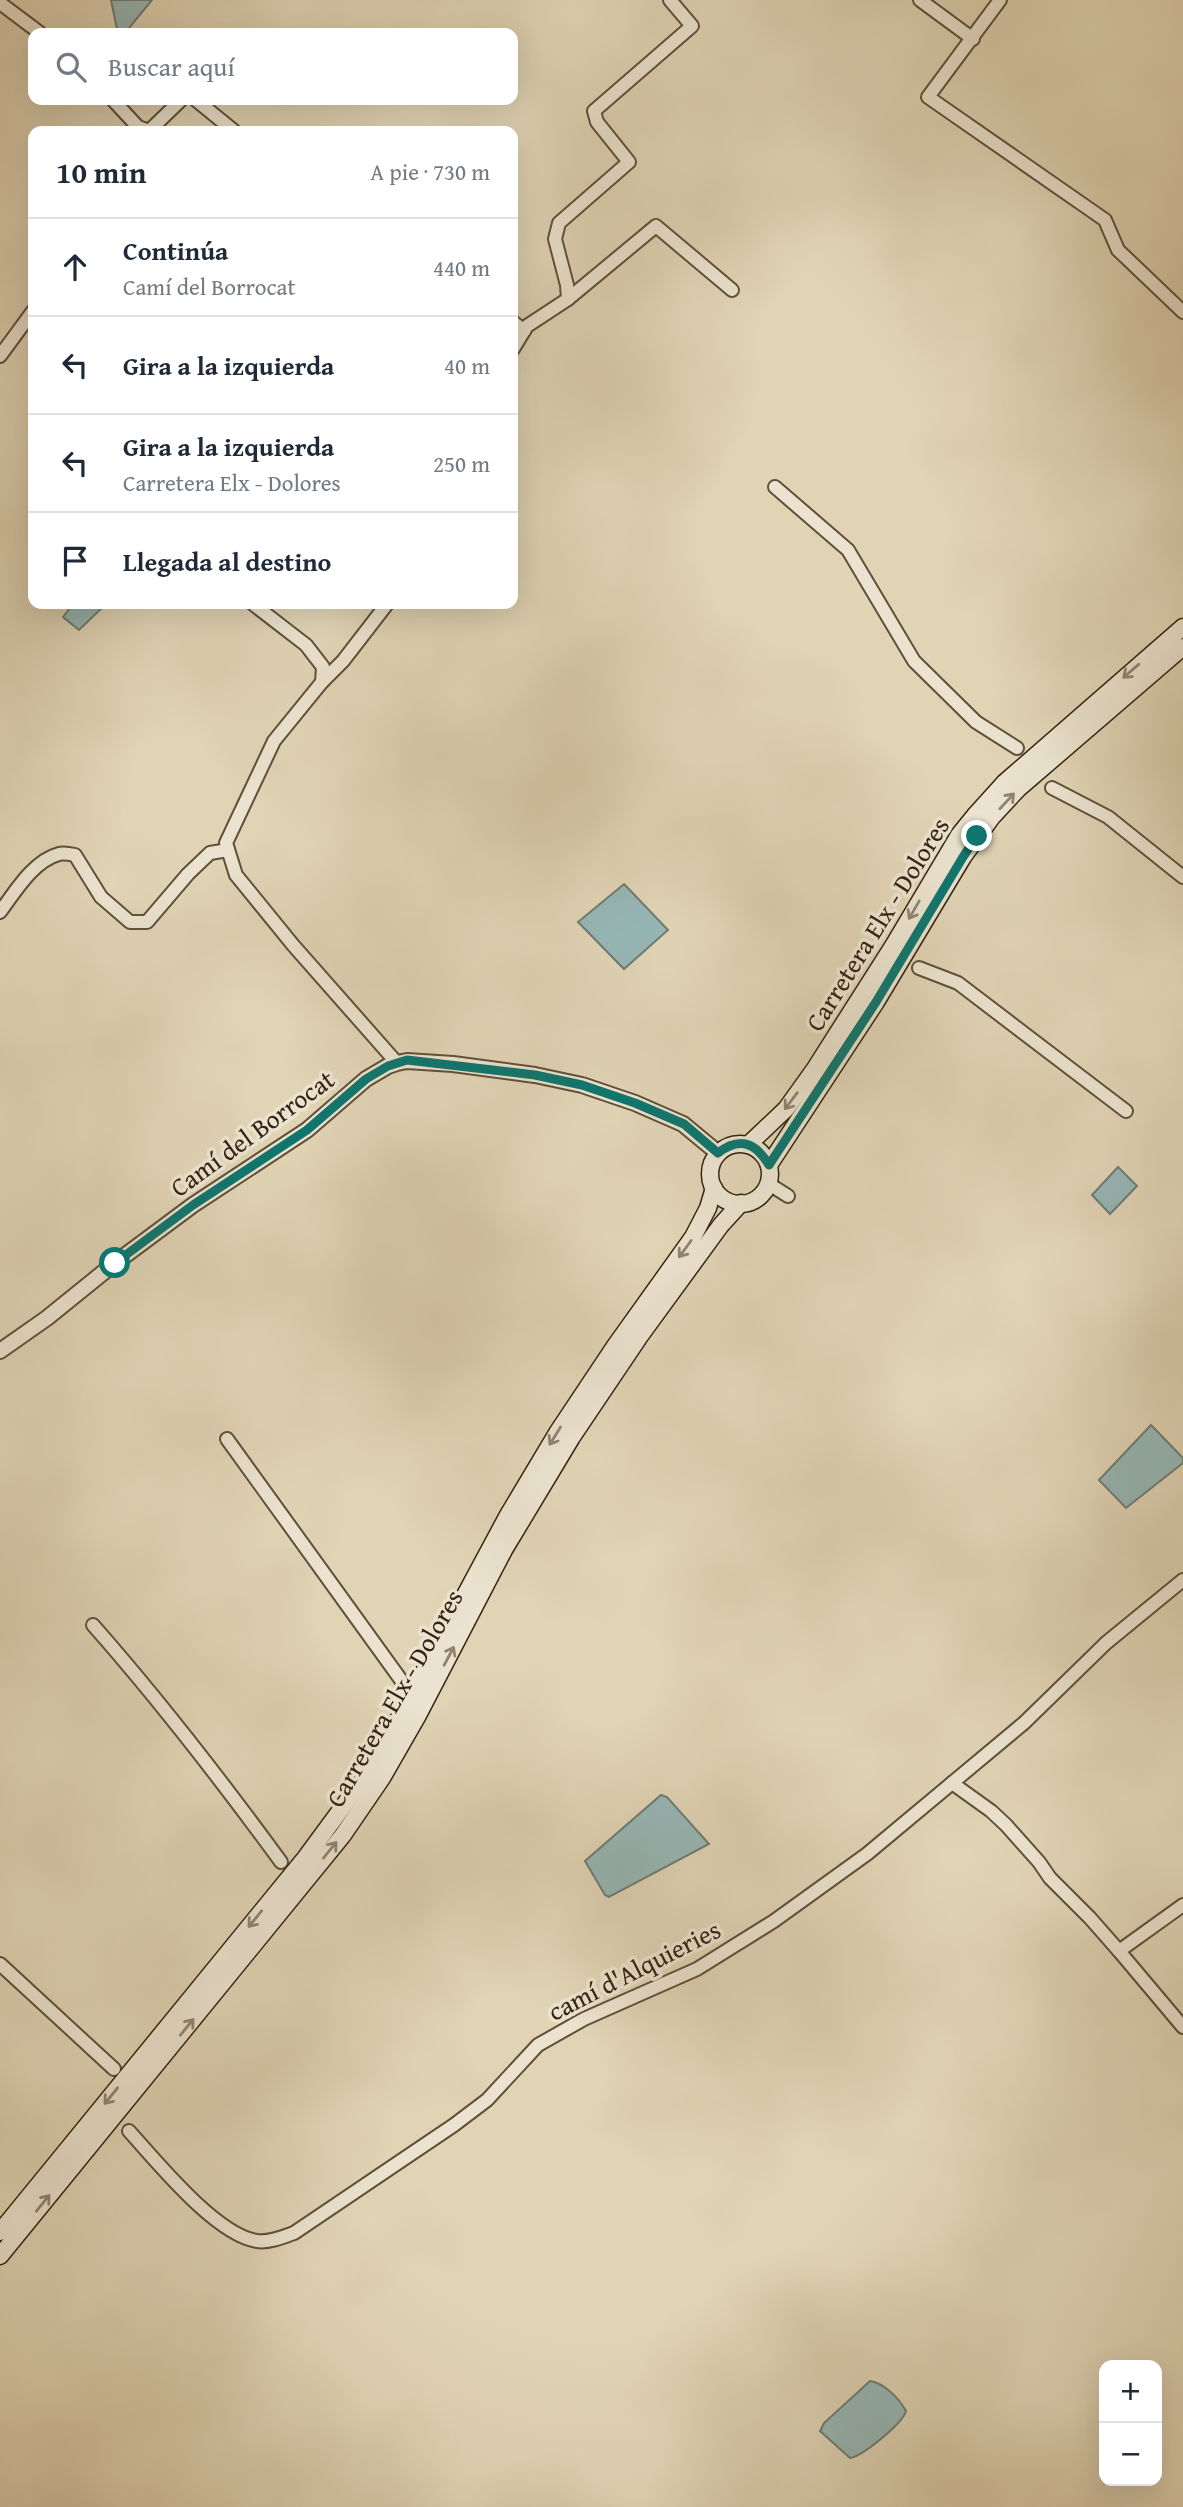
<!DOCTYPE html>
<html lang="es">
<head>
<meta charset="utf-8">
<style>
  body { margin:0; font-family:"Gentium Book Plus",serif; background:#f2f2f3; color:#1f2937 }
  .controls { position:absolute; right:21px; bottom:21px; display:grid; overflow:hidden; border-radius:14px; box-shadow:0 7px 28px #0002 }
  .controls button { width:63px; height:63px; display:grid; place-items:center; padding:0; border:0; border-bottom:2px solid #e0e1e3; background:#fff; color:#1f2937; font:35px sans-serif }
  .stop { position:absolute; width:21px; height:21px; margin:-16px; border:5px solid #0f766e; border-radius:50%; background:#fff }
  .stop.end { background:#0f766e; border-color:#fff; box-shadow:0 2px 7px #0008 }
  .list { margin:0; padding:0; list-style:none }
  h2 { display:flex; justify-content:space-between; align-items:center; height:91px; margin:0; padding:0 28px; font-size:30px }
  h2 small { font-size:23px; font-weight:400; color:#747a83 }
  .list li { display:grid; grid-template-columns:46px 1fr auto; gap:21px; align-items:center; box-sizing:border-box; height:98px; padding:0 28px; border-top:2px solid #e0e1e3 }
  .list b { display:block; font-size:26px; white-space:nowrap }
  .list p { margin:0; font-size:23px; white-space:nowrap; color:#747a83 }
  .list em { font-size:23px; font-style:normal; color:#747a83 }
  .icon { flex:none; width:38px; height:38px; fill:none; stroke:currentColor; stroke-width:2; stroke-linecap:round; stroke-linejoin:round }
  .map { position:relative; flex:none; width:1183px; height:2507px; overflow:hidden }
  .search { position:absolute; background:#fff; box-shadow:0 7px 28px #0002; left:28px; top:28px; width:490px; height:77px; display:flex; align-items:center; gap:18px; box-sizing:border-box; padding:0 24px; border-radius:14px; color:#747a83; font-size:26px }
  .panel { position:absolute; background:#fff; box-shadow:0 7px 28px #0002; left:28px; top:126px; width:490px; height:483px; border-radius:14px }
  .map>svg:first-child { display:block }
</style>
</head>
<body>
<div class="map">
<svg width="1183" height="2507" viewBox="0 0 1183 2507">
  <rect width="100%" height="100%" fill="#e0d4b5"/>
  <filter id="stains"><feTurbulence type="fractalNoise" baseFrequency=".00286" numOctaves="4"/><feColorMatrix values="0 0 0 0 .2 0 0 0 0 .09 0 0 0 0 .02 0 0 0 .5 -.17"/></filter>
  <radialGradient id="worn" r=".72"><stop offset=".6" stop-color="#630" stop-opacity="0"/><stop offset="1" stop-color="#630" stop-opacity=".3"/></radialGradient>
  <!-- water -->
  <g fill="#96b7b6" stroke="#6f7c74" stroke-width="2">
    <path d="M111,0H152L125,33L117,29Z"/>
    <path d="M73,604H106L79,630L63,617Z"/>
    <path d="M624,884L668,930L624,969L578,922Z"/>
    <path d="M1118,1167L1137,1186L1110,1214L1092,1195Z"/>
    <path d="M1151,1425L1183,1458V1463L1126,1508L1099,1480Z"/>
    <path d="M661,1795L667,1797L709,1844L609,1897L605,1895L585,1861Z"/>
    <path d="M870,2381C884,2383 899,2398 906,2411C903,2423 863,2456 850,2458L820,2431L824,2423Z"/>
  </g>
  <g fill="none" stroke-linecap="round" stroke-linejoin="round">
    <defs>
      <g id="minor">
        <path d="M920,0L973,39"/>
        <path d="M1000,0L928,97L1105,220L1118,250L1183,312"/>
        <path d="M0,3L40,33"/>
        <path d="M113,100L138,127L149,131L181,100"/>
        <path d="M196,100L234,131"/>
        <path d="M568,299L656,226L732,290"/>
        <path d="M513,322L524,331"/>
        <path d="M513,349L527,326L568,299L567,285L555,239L559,223L629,162L597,122L594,111L692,26L670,0"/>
        <path d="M0,356L33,311"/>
        <path d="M775,487L848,550L914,661L976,722L1017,748"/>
        <path d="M253,604L306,645L323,667L322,682L274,741L226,843L236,875L293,945L397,1063"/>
        <path d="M322,682L343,661L387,604"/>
        <path d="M1052,788L1108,817L1183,877"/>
        <path d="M0,912C15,892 33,861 59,854C63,853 70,854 75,855L101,897L130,922H147L188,874L210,853L228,850"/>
        <path d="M919,968L958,983L1126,1111"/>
        <path d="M769,1184L788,1196"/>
        <path d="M227,1439L401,1680"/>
        <path d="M93,1625C160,1701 221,1780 281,1862"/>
        <path d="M952,1783L991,1811L1006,1825L1039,1862L1050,1878L1090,1918L1119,1951L1183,1905"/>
        <path d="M1119,1951L1183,2027"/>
        <path d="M0,1964L114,2069"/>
        <path d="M129,2131C157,2162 216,2235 257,2241C269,2243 283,2237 294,2233L454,2125L487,2100L538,2045L584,2019L697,1969L774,1921L867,1854L1024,1723L1106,1643L1183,1580"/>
      </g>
      <path id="tertiary" d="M0,1351L47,1318L115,1263L193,1205L307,1130L366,1079L388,1066L397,1063L407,1061L453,1064L535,1075L582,1085L635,1103L683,1124L718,1153"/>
      <g id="secondary">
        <path d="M749,1144L786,1109L814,1070L893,946L959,835L976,814L1004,783L1183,627"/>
        <circle cx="740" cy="1174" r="30"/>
        <path d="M769,1165L876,1002L963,857L992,817L1018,789L1183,647"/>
        <path d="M0,2232L306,1857L362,1781L390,1735L508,1515L557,1433L615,1346L693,1237L708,1208L714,1188"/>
        <path d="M0,2256L343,1835L382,1778L417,1717L504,1550L572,1437L640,1336L721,1225L741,1203"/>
      </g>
    </defs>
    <!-- minor casing -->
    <use href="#minor" stroke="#60503b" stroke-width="16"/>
    <!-- tertiary casing -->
    <use href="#tertiary" stroke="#60503b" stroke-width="18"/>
    <!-- secondary casing -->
    <use href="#secondary" stroke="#352412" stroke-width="19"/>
    <!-- minor -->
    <use href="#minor" stroke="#ebe3cf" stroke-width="12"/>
    <!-- tertiary -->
    <use href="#tertiary" stroke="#ebe3cf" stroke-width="14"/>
    <!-- secondary -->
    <use href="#secondary" stroke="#ebe3cf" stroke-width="16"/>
  </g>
  <!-- one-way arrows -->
  <defs><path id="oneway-shaft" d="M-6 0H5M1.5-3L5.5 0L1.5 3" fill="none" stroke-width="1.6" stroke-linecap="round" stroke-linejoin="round" transform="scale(1.75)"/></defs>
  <g stroke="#908470">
    <use href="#oneway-shaft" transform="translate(1131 671) rotate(139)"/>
    <use href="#oneway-shaft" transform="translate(1007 801) rotate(-47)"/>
    <use href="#oneway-shaft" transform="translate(914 910) rotate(120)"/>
    <use href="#oneway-shaft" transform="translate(791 1101) rotate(127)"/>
    <use href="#oneway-shaft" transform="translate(685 1249) rotate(126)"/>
    <use href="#oneway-shaft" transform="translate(555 1436) rotate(122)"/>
    <use href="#oneway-shaft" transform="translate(449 1656) rotate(-62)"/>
    <use href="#oneway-shaft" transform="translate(330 1850) rotate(-51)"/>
    <use href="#oneway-shaft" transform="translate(255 1919) rotate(129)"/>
    <use href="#oneway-shaft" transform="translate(187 2027) rotate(-51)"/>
    <use href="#oneway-shaft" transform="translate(111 2096) rotate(129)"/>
    <use href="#oneway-shaft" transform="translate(43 2203) rotate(-51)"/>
  </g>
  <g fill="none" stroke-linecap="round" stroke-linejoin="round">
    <!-- route -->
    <path stroke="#0f766e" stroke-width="9" d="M115,1263L193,1205L307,1130L366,1079L388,1066L407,1060L535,1075L582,1085L635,1103L684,1124L718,1153C740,1136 756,1143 769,1165L876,1002L963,857L977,836"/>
  </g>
  <g text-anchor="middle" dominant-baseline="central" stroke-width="7" stroke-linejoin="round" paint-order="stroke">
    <!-- street labels -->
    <g font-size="26" fill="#352412" stroke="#ebe3cf">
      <text transform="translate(877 924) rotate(-58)">Carretera Elx - Dolores</text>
      <text transform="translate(252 1133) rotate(-36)">Camí del Borrocat</text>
      <text transform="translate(394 1698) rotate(-60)">Carretera Elx - Dolores</text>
      <text transform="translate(634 1970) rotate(-27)">camí d'Alquieries</text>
    </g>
  </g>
  <rect width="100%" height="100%" filter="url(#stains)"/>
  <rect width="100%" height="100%" fill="url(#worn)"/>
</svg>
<div class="controls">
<button>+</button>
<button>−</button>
</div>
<div class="stop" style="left:115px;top:1263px"></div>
<div class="stop end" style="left:977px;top:836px"></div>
<div class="search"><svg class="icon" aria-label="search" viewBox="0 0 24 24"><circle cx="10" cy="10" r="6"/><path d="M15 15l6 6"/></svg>Buscar aquí</div>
<section class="panel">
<h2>10 min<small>A pie · 730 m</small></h2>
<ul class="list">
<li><svg class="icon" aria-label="ahead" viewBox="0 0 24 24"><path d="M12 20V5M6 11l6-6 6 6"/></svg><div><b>Continúa</b><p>Camí del Borrocat</p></div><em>440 m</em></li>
<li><svg class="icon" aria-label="left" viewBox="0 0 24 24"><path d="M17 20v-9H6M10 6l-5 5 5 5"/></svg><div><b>Gira a la izquierda</b></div><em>40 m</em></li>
<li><svg class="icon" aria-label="left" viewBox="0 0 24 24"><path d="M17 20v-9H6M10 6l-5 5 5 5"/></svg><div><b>Gira a la izquierda</b><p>Carretera Elx - Dolores</p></div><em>250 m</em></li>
<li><svg class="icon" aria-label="arrive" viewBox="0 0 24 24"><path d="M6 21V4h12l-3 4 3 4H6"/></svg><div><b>Llegada al destino</b></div></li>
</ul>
</section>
</div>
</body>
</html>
